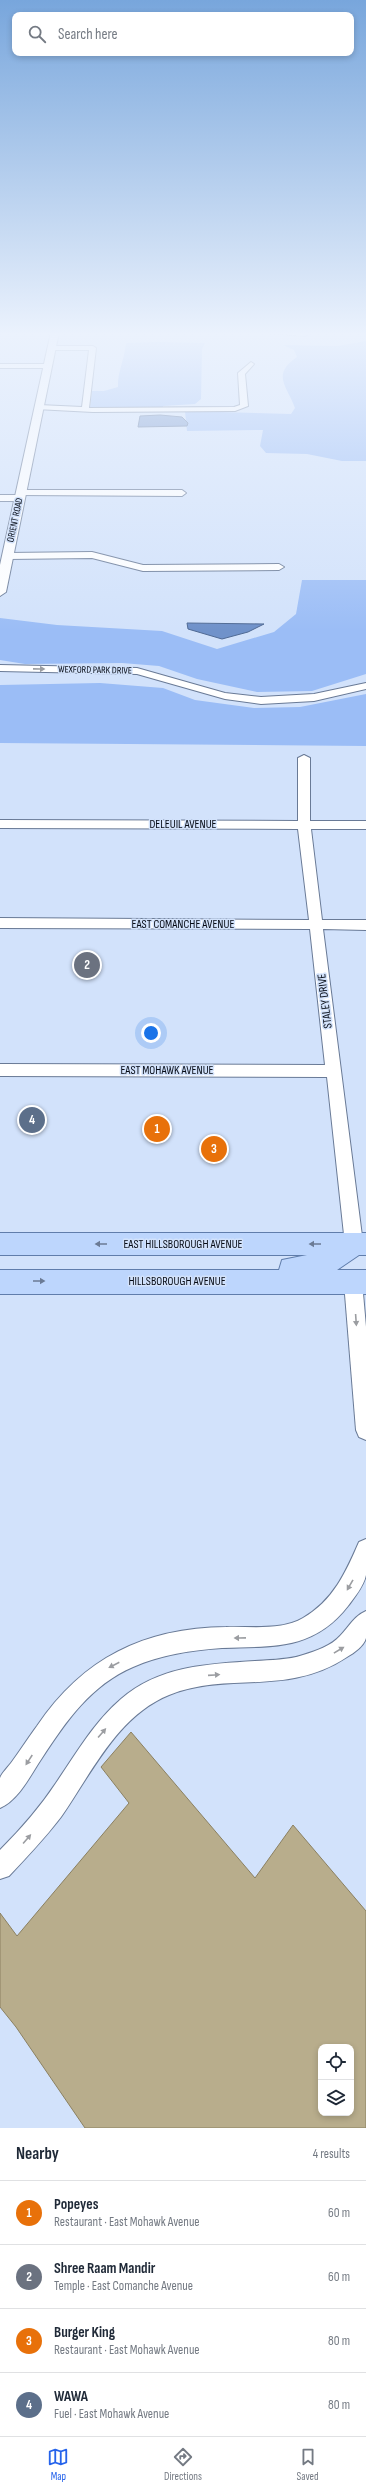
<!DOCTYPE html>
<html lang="en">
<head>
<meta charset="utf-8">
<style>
  body { margin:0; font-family:"Sofia Sans Condensed",sans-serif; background:#f6f6f7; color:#1f2937 }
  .controls { position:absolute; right:12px; bottom:12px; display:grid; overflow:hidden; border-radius:8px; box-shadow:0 2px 6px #0003 }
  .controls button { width:36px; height:36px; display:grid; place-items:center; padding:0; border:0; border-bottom:1px solid #e0e1e3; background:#fff; color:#1f2937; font:20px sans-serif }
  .you { position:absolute; left:151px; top:1033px; width:14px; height:14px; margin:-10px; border:3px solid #fff; border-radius:50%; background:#1a73e8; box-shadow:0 0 0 6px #1a73e833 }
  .badge { display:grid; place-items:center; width:26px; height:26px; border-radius:50%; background:#2563eb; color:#fff; font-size:13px; font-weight:700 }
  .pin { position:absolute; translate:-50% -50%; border:2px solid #fff; box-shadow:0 1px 4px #0006 }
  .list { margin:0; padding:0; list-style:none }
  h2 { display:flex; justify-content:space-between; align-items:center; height:52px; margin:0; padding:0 16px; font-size:17px }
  h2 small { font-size:13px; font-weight:400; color:#747a83 }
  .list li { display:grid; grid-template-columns:26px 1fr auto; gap:12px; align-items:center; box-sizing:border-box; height:64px; padding:0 16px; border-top:1px solid #e0e1e3 }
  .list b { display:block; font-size:15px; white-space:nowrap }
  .list p { margin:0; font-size:13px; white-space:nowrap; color:#747a83 }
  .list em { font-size:13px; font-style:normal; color:#747a83 }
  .icon { flex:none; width:22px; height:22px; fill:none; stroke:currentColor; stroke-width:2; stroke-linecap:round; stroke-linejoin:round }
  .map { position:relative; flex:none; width:366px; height:2128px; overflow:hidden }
  .search { position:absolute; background:#fff; box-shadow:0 2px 6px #0003; left:12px; right:12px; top:12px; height:44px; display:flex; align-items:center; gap:10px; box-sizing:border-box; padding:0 14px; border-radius:8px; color:#747a83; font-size:15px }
  .sheet { height:308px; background:#fff }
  nav { display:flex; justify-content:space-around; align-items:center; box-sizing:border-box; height:56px; border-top:1px solid #e0e1e3; background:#fff; font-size:11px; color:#747a83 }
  nav a { display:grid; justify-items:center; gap:2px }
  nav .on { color:#2563eb }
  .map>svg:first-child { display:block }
</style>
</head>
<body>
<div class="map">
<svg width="366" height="2128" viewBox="0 0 366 2128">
  <rect width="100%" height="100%" fill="#d2e2fb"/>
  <!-- green -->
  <g fill="#9bbdf6">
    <path d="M366,341V461H342L307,454L266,453L260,446L263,430L187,431L185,411L291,414L295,408C287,386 271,375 297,357L294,350L283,345L338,346Z"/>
    <path d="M158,342L205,343L202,349L201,399L195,404L163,406V408H90L92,391H104L118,387C117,373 125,358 126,343Z"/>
    <path d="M302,580H366V674L312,691L257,692L197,679L159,666L122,663L25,664L0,660V618L57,625L162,631L217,649L274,632L296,614Z"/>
    <path d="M100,683L163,688L195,700L254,708L300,707L366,694V746L0,743V685Z"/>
  </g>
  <!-- water -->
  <g fill="#7092ca" stroke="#506a94">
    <path d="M160,415L182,417L188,423L187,426L138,427L140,416Z"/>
    <path d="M187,623L264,624L248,632L222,639L188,629Z"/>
  </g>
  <!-- building -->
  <path fill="#b8ad8c" stroke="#8b8061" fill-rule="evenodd" d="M131,1732L255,1878L293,1825L366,1911V2128H85L16,2027L0,2007V1913L17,1936L129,1803L101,1767ZM321,2047H351V2113H321Z"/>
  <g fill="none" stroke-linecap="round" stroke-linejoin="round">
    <defs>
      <g id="minor">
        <path d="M253,332H303L308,334L305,336Z"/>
        <path d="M93,346L96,348L89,408L234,407L240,405L238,373L251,362L254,364L245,374L248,406L235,411L93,412L36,409L35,407L39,405L82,407L89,350H52L49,348L52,346Z"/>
        <path d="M0,364H47L50,366L47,368H0Z"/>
        <path d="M21,490H182L186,493L182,496L18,495V491Z"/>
        <path d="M0,495H20L24,498L20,501H0Z"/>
        <path d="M92,552L143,565L279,564L284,567L279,570L143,571L92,558L8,559L3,556L8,553Z"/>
        <path d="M0,665L137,668L225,693L261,697L314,694L366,683V689L314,701L261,704L225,699L137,674L0,671Z"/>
        <path d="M304,755L310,758V821H366V829H311L322,920H366V930L323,929L363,1244L360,1249L354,1252L348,1249L345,1244L327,1077L0,1076V1064L325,1065L310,929L0,928V918L309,920L298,829L0,828V820L298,821V758Z"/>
        <path d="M353,1274L359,1276L362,1282L366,1327V1440L359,1437L356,1430L344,1282L347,1276Z"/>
        <path d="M366,1539C366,1550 366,1564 366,1575C364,1586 354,1598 348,1606C313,1651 272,1646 222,1648C192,1650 160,1655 133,1667C91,1685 66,1721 42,1758C31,1774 19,1800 0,1808C0,1799 0,1785 0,1778C2,1773 8,1767 11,1763C20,1751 28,1738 37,1726C83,1658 144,1628 226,1627C250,1626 281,1631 303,1618C333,1601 346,1572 359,1542Z"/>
        <path d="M366,1611C366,1619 366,1631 366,1638C364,1646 354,1653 347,1657C287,1697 228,1671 169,1695C117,1716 91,1774 61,1817C45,1838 27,1857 9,1876L0,1879V1850C21,1829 40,1807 56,1783C76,1754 94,1722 121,1699C159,1666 207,1664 255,1661C271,1660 288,1660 303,1655C316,1651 331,1646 340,1636C349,1627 354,1616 366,1611Z"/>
      </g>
      <path id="tertiary" d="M51,332H59L6,592L0,596V565Z"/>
      <path id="primary" d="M0,1233H366V1255H359L337,1270H366V1294H0V1270H279L282,1260L307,1255H0Z"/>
    </defs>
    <!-- minor casing -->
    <use href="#minor" stroke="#697a96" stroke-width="2"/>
    <!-- tertiary casing -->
    <use href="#tertiary" stroke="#697a96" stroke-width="2"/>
    <!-- primary casing -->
    <use href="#primary" stroke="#607dab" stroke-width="2"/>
    <!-- minor -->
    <use href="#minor" fill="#fff" fill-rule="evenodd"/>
    <!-- tertiary -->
    <use href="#tertiary" fill="#fff" fill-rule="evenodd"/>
    <!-- primary -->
    <use href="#primary" fill="#bdd6fd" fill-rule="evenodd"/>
  </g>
  <!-- one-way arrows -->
  <defs><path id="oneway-solid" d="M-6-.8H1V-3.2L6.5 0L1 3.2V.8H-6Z"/></defs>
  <g fill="#9b9da1">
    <use href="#oneway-solid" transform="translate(39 669) rotate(1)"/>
    <use href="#oneway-solid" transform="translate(356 1320) rotate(86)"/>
    <use href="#oneway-solid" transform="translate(350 1585) rotate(120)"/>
    <use href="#oneway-solid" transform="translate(240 1638) rotate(179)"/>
    <use href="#oneway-solid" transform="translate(339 1650) rotate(-31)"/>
    <use href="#oneway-solid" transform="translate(114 1665) rotate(153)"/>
    <use href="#oneway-solid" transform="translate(214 1675) rotate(-4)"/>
    <use href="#oneway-solid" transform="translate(102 1733) rotate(-49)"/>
    <use href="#oneway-solid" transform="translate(29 1760) rotate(123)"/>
    <use href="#oneway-solid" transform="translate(27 1839) rotate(-49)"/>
  </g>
  <g fill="#6b7b95">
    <use href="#oneway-solid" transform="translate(101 1244) rotate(180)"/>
    <use href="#oneway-solid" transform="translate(315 1244) rotate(180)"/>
    <use href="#oneway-solid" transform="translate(39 1281)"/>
  </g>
  <!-- sky -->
  <linearGradient id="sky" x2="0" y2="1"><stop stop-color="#78a6dc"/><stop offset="0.53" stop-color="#ebf2fd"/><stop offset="1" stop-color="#ebf2fd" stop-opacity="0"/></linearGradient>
  <rect width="366" height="630" fill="url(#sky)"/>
  <g text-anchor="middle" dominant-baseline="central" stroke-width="3" stroke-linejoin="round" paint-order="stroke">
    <!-- far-street labels -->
    <g font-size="10" fill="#060b15" stroke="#d2e2fb">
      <text transform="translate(15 520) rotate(-78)">ORIENT ROAD</text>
      <text transform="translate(95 670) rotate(1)">WEXFORD PARK DRIVE</text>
    </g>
    <!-- street labels -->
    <g font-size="12" fill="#060b15" stroke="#d2e2fb">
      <text x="183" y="824">DELEUIL AVENUE</text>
      <text x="183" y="924">EAST COMANCHE AVENUE</text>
      <text transform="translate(325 1001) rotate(-97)">STALEY DRIVE</text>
      <text x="167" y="1070">EAST MOHAWK AVENUE</text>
      <text x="183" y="1244">EAST HILLSBOROUGH AVENUE</text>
      <text x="177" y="1281">HILLSBOROUGH AVENUE</text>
    </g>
  </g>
</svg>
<div class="controls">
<button><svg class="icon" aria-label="locate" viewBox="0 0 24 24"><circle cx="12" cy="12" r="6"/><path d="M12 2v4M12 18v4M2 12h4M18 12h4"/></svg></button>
<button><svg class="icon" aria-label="layers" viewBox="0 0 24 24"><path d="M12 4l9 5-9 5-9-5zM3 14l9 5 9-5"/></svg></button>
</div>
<div class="you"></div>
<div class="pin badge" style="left:157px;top:1129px;background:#e8710a">1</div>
<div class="pin badge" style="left:87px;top:965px;background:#6b7280">2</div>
<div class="pin badge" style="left:214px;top:1149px;background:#e8710a">3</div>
<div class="pin badge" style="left:32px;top:1120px;background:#5c6f8a">4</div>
<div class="search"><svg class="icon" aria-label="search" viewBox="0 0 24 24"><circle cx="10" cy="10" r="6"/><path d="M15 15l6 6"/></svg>Search here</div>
</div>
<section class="sheet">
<h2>Nearby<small>4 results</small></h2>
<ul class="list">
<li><span class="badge" style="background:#e8710a">1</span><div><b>Popeyes</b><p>Restaurant · East Mohawk Avenue</p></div><em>60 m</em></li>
<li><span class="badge" style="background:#6b7280">2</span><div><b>Shree Raam Mandir</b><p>Temple · East Comanche Avenue</p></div><em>60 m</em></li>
<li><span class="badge" style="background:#e8710a">3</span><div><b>Burger King</b><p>Restaurant · East Mohawk Avenue</p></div><em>80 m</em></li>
<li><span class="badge" style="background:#5c6f8a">4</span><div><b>WAWA</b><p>Fuel · East Mohawk Avenue</p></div><em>80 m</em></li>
</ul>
</section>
<nav>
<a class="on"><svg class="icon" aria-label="map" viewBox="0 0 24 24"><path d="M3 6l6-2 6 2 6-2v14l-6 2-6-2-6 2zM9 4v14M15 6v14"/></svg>Map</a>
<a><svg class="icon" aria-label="directions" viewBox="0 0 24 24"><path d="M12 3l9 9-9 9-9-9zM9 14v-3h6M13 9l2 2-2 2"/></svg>Directions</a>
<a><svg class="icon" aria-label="saved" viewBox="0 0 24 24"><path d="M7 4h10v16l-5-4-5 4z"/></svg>Saved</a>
</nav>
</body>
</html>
